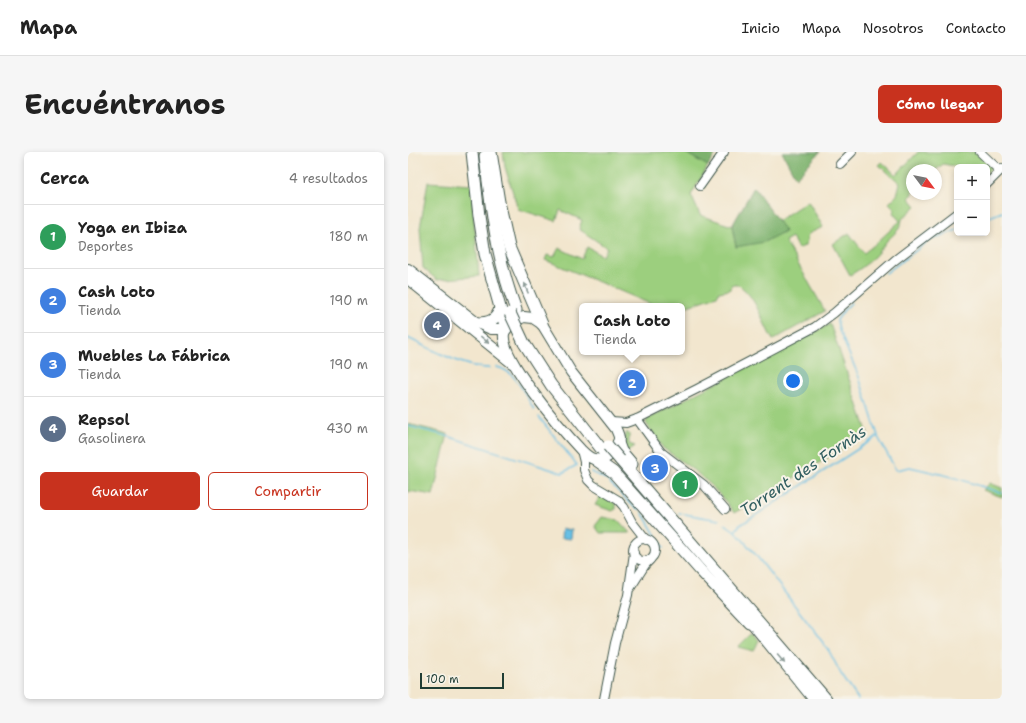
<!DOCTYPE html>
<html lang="es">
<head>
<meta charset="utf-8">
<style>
  body { margin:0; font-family:"Shantell Sans",sans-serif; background:#f6f6f6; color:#222 }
  .controls { position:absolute; right:12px; top:12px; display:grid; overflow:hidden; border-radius:6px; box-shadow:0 2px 6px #0003 }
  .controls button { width:36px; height:36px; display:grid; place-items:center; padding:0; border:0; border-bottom:1px solid #e0e0e0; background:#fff; color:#222; font:20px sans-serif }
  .compass { position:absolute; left:498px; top:12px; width:36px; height:36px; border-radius:50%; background:#fff; box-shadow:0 2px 6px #0003; rotate:122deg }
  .scale { position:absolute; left:12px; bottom:10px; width:84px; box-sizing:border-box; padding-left:4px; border:2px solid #1f3d34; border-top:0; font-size:11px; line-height:14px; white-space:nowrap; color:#1f3d34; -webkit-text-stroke:3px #f7f3e8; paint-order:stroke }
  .you { position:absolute; left:385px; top:229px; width:14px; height:14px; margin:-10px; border:3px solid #fff; border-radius:50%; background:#1a73e8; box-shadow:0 0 0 6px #1a73e833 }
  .badge { display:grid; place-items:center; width:26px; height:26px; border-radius:50%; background:#c8321e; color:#fff; font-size:13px; font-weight:700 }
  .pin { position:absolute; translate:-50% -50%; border:2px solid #fff; box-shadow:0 1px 4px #0006 }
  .popup { position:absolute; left:171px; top:151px; width:106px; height:52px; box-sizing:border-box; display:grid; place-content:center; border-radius:6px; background:#fff; filter:drop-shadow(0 1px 3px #0005); font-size:13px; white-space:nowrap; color:#767676 }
  .popup b { font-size:15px; color:#222 }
  .popup::after { content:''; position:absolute; left:50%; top:100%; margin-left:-8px; border:8px solid transparent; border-top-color:#fff }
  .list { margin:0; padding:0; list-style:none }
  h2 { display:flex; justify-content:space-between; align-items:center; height:52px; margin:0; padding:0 16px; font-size:17px }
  h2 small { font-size:13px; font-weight:400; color:#767676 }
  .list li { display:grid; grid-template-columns:26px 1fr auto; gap:12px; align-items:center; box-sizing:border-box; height:64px; padding:0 16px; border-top:1px solid #e0e0e0 }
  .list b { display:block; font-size:15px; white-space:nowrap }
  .list p { margin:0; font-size:13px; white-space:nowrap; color:#767676 }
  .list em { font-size:13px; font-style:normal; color:#767676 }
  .actions { display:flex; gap:8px; padding:12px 16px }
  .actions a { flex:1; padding:9px 0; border:1px solid #c8321e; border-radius:6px; text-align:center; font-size:14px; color:#c8321e }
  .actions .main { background:#c8321e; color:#fff }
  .map { position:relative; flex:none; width:594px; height:547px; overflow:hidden; border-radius:6px }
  header { display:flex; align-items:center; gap:24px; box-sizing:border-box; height:56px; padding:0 20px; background:#fff; border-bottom:1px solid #e0e0e0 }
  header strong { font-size:19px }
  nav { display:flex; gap:22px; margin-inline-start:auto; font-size:14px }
  .intro { display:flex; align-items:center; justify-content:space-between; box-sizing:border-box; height:96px; padding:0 24px }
  h1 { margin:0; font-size:28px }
  .button { padding:10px 18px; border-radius:6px; background:#c8321e; color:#fff; font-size:14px; font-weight:700 }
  main { display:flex; gap:24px; padding:0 24px }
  aside { flex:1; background:#fff; border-radius:6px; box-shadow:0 2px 6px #0003 }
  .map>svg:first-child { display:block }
</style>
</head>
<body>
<header>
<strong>Mapa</strong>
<nav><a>Inicio</a><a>Mapa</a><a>Nosotros</a><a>Contacto</a></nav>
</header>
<div class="intro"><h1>Encuéntranos</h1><a class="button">Cómo llegar</a></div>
<main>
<aside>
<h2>Cerca<small>4 resultados</small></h2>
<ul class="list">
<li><span class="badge" style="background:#2e9e5b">1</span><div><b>Yoga en Ibiza</b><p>Deportes</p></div><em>180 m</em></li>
<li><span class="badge" style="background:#3f7fe0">2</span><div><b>Cash Loto</b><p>Tienda</p></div><em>190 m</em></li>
<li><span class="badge" style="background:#3f7fe0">3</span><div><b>Muebles La Fábrica</b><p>Tienda</p></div><em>190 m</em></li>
<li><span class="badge" style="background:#5c6f8a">4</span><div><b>Repsol</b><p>Gasolinera</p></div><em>430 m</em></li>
</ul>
<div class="actions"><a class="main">Guardar</a><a>Compartir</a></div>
</aside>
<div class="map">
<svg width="594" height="547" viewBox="0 0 594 547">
  <rect width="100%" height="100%" fill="#f7f3e8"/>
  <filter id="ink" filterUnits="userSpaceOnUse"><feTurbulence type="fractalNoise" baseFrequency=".025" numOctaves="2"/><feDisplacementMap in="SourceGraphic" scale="8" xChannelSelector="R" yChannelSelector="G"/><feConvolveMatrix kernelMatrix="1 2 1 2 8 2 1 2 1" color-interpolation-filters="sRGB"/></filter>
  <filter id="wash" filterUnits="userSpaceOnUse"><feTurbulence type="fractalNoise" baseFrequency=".012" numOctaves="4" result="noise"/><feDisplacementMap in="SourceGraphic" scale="16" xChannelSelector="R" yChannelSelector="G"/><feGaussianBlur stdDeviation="0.9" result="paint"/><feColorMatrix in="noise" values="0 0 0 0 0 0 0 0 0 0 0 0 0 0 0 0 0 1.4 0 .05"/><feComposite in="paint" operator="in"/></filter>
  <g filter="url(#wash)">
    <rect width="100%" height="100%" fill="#f2e6ce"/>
    <!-- green -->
    <g fill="#9ccf7e" stroke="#5e8659">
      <path d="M95,0H276L300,14L283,43L292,63L324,74L328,95L377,80L369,69L400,49L415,75L400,82L398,93L390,97L384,85L377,89L417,159L365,188C354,170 349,146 331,133H324L322,138L311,140L309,144L274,156V154H247L203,135L137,108L139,103L146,105L151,96L174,107L179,95L195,104L199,96L171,77L174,68L152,58L148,69L110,57L97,15Z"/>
      <path d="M510,0H567L584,16L579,21V15H552L535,12L528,18H504L505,42L501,46L508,54L494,67C493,77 488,80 481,87C477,90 475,95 471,99C463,109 453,117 442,123L425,92L441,81L456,101L466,93L492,69L485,61L487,57L481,51L489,43L492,31L471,13L474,10L488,23Z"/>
      <path d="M20,30L63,33L71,124L29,128L15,116L12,76Z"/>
      <path d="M422,172L460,282L326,361L319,351L302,332L288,320L255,296L238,271L239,267Z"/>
      <path d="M0,272L40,282L25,343L1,339L0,341Z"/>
      <path d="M219,280L221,282V292L227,294L219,300C216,294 216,286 219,280Z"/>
      <path d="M582,331L594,336V345L575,338Z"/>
      <path d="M193,343L208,352V357L204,359L187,353Z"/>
      <path d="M194,365L210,368L222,381H192L187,374Z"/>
      <path d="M344,481L351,488L346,499L330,495Z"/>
    </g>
    <!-- forest -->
    <g fill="#7db26d" stroke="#4e7850">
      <path d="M276,0H309L300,14Z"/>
      <path d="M374,0H412L388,26Z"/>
      <path d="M346,35L377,79L356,90L328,95L324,74Z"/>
    </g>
    <!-- water -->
    <path fill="#67bfe4" stroke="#437e8c" d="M154,377L164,378L163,387L153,386Z"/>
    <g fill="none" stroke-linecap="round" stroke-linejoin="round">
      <!-- stream -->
      <g stroke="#67bfe4" stroke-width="1.5">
        <path d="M579,66L594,60"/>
        <path d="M478,121L522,88L549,78"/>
        <path d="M0,186C20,196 60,217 81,216"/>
        <path d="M88,215C108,218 116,242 126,257"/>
        <path d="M0,274L39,284L154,321L169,313L131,265"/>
        <path d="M470,285L488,318L502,315L545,325L594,341"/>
        <path d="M183,320L198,327L226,355L232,357"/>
        <path d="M234,360L255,396"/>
        <path d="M271,361L311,368"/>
        <path d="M317,372L327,379L348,403L407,480L421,499L433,522L450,547"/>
        <path d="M327,379L331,374L470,284L451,225L431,178L429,168L436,158L443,151"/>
      </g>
    </g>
  </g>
  <g filter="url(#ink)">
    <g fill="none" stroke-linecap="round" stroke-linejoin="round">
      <defs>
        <g id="minor">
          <path d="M572,0L592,19"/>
          <path d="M432,12L444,0"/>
          <path d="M579,32L594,17"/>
          <path d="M292,34L316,0"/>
          <path d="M229,267L253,300L296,333L317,357"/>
          <path d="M203,270L218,271L229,267L289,237L407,175L426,161L487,108L549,61"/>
          <path d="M173,298L176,310V318L180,328L185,333L210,348L216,355L224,370L238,388"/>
          <circle cx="236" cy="398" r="11"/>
          <path d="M223,435L237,413L242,408"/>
          <path d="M196,547L207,491L220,443L226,401"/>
        </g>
        <g id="major">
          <path d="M0,117L69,171L83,177H98"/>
          <path d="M0,127L104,211"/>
          <path d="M116,165L125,166L134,172L163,220L208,277C209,280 211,283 211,286C211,298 198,310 186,307C181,306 177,302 173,298C155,279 92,206 96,182C98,172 108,168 116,165Z"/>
        </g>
        <g id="highway">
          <path d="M64,0L71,64L77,102L98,177"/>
          <path d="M83,0L91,50L101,95L134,172"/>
          <path d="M77,4C83,57 89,108 108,158"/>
          <path d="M69,171C81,171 89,168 92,156"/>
          <path d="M116,191L143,233L195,299"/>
          <path d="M210,291L213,299L224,312"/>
          <path d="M188,308L205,320L292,418L341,470"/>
          <path d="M212,308L418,547"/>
          <path d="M337,462L406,547"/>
        </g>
      </defs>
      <!-- minor casing -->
      <use href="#minor" stroke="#3f564b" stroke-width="10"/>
      <!-- major casing -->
      <use href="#major" stroke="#3f564b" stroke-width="12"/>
      <!-- highway casing -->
      <use href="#highway" stroke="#3f564b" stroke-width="13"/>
      <!-- minor -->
      <use href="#minor" stroke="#fff" stroke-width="8"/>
      <!-- major -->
      <use href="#major" stroke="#fff" stroke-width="10"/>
      <!-- highway -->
      <use href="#highway" stroke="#fff" stroke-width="11"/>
      <defs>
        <g id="highway-bridge">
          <path d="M102,161L116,191"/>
          <path d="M200,294L212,308"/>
        </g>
      </defs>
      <!-- highway-bridge casing -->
      <use href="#highway-bridge" stroke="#3f564b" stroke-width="13" stroke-linecap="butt"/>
      <!-- highway-bridge -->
      <use href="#highway-bridge" stroke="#fff" stroke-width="11"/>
    </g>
    <!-- one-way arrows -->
    <defs><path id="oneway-solid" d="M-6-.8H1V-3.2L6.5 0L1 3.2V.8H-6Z"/></defs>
    <g fill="#8f9e9a">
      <use href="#oneway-solid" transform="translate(118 136) rotate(-113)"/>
      <use href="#oneway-solid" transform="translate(77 188) rotate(39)"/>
      <use href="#oneway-solid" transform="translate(373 507) rotate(50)"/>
    </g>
  </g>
  <g text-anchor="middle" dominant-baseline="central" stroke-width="4" stroke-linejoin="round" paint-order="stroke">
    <!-- water labels -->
    <g font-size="16" font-style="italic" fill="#315e60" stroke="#f7f3e8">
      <text transform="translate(395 319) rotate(-34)">Torrent des Fornàs</text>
    </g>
  </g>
</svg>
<div class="controls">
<button>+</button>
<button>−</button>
</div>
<svg class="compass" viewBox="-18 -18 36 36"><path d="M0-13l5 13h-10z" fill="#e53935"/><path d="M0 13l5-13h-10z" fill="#767676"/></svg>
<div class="scale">100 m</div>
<div class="you"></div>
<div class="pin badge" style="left:277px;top:332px;background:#2e9e5b">1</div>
<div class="pin badge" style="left:224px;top:231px;background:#3f7fe0">2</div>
<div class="popup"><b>Cash Loto</b>Tienda</div>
<div class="pin badge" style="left:247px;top:316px;background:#3f7fe0">3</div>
<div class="pin badge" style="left:29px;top:173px;background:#5c6f8a">4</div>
</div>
</main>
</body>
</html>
